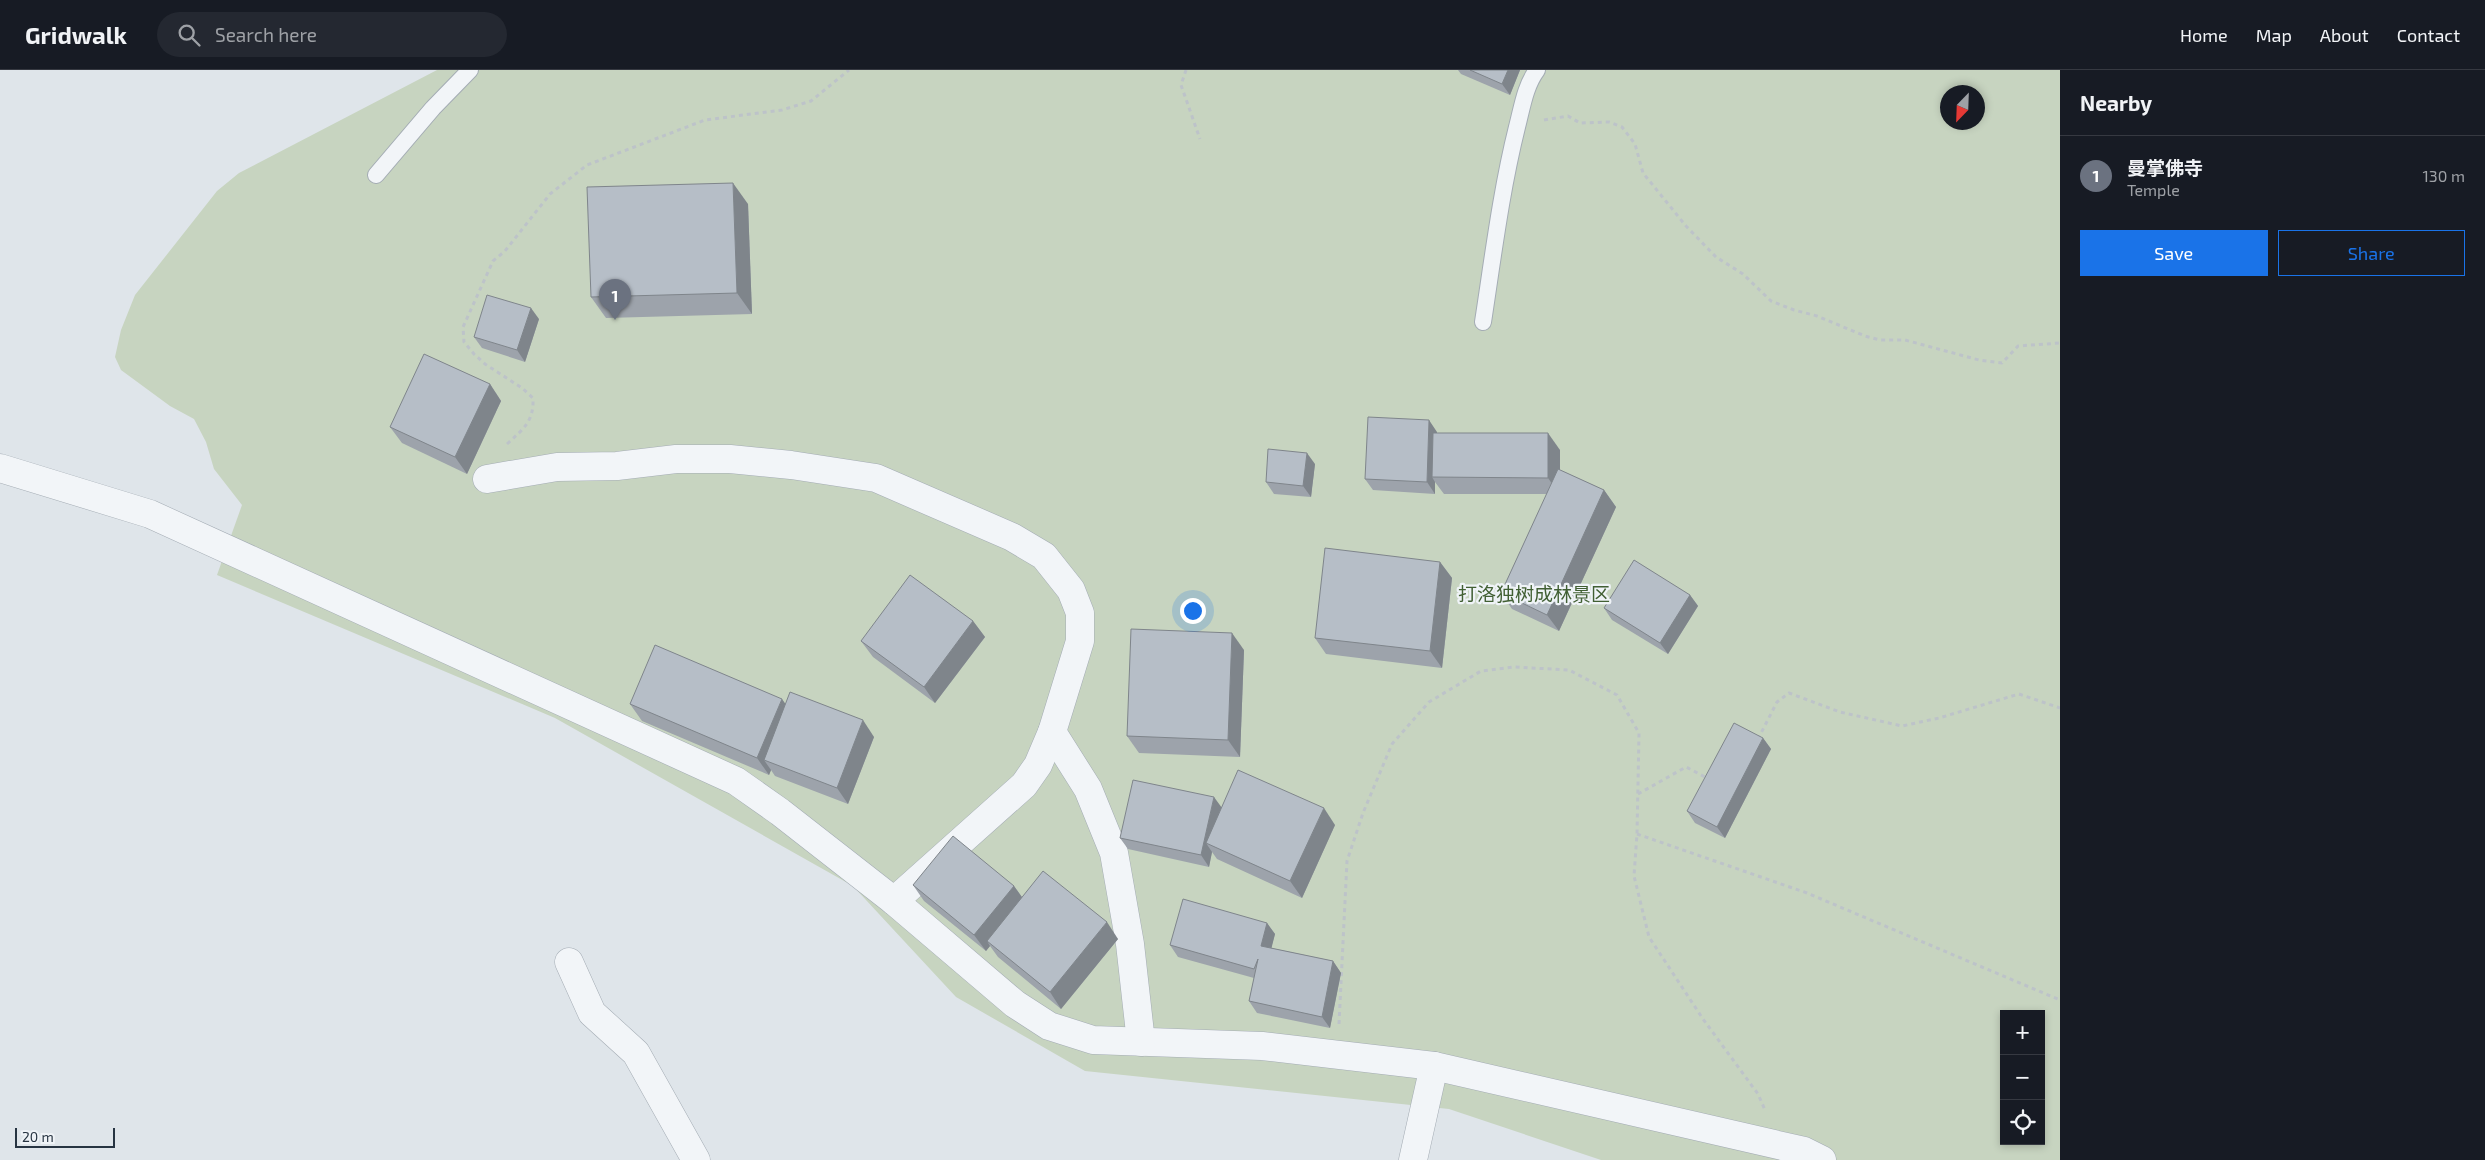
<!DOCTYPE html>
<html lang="en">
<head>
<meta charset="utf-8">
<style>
  body { margin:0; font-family:"Exo 2","Noto Sans SC",sans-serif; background:#242831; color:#f1f3f6 }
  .controls { position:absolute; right:15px; bottom:15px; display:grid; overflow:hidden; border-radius:0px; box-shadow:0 2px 8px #0003 }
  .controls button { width:45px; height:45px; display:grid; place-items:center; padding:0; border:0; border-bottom:1px solid #363941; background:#171b24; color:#f1f3f6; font:25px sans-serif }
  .compass { position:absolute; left:1940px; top:15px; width:45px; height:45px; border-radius:50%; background:#171b24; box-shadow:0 2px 8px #0003; rotate:203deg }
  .scale { position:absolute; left:15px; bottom:12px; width:100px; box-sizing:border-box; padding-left:5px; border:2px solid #273442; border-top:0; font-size:14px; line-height:18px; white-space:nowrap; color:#273442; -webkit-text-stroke:4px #eff3f7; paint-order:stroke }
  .you { position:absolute; left:1192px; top:540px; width:18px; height:18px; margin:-12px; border:4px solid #fff; border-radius:50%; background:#1a73e8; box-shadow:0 0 0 8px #1a73e833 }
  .badge { display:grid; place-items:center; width:32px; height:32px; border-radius:50%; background:#1a73e8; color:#fff; font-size:16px; font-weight:700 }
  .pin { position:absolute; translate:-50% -41px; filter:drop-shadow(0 1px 2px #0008) }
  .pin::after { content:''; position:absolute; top:26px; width:18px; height:15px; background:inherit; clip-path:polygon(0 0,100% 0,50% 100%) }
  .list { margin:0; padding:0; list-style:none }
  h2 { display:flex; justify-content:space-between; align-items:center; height:65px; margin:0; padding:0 20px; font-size:21px }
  h2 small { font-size:16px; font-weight:400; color:#9ea1a6 }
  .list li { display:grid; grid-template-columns:32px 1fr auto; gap:15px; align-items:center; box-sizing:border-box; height:80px; padding:0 20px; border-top:1px solid #363941 }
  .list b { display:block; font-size:19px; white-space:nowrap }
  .list p { margin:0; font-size:16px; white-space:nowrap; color:#9ea1a6 }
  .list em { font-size:16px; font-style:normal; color:#9ea1a6 }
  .actions { display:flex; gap:10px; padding:15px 20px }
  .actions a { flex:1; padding:11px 0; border:1px solid #1a73e8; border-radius:0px; text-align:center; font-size:18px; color:#1a73e8 }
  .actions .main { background:#1a73e8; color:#fff }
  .icon { flex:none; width:28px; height:28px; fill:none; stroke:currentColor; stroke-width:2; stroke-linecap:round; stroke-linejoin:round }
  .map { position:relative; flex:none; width:2060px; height:1090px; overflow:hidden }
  header { display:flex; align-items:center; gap:30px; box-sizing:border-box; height:70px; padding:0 25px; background:#171b24; border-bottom:1px solid #363941 }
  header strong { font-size:24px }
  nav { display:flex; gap:28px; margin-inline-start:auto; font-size:18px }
  .search { width:350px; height:45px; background:#242831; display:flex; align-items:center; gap:12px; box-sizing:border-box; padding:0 18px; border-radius:28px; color:#9ea1a6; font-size:19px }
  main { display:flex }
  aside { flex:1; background:#171b24 }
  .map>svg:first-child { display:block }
</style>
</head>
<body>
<header>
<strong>Gridwalk</strong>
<div class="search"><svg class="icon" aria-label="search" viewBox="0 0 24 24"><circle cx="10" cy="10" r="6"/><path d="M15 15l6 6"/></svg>Search here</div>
<nav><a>Home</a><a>Map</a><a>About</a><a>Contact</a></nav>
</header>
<main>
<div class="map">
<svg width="2060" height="1090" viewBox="0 0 2060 1090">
  <rect width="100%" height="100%" fill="#dfe5ea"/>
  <!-- green -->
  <path fill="#c7d4c0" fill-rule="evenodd" d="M437,0H2060V1090H1601L1449,1039L1085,1001L956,927L853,816L555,648L217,505L242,435L214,399L206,372L194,349L170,336L121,300L115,287L121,260L135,225L217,121L239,103ZM1948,22H1978V52H1948ZM2004,944H2041V1071H2004Z"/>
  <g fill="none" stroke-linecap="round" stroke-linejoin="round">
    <defs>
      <g id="service">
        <path d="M376,105L433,38L470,0"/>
        <path d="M1483,252C1493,187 1501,121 1517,57C1522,38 1525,16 1537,0"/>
      </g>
      <g id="minor">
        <path d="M0,398L150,444L736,711L780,742L894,831L1015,934L1049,956L1093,970L1262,976L1434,996L1804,1081L1822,1090"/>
        <path d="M487,409L557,397L617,396L676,389H730L791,395L876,408L1012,467L1044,486L1071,520L1080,543V571L1052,662L1038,695L1024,715L894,831"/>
        <path d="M1052,662L1088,719L1114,783L1130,874L1141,972"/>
        <path d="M569,892L592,943L636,983L696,1090"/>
        <path d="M1413,1090L1434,996"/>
      </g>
    </defs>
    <!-- service casing -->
    <use href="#service" stroke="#a4acb4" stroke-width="18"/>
    <!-- minor casing -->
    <use href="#minor" stroke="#a4acb4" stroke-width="29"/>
    <!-- path -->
    <g stroke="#bdc3c9" stroke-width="3" stroke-dasharray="4 4" stroke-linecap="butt">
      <path d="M1186,0L1181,15L1200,69"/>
      <path d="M1544,50L1568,46L1580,53L1609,52L1622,57L1635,74L1643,103L1686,156L1716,187L1743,204L1771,231L1794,240L1817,246L1865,266L1880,270H1905L1979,290L2002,293L2018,276L2060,273"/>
      <path d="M507,374C523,359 534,352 533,328L522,318L485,294L474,284L464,272L463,257L493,191L505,181L550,124L587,95L705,50L782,40L811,31L849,0"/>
      <path d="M1758,669L1777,632L1789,623L1840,642L1902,656L1939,648L2019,624L2060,638"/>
      <path d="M1638,724L1686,697L1707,708"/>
      <path d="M1637,764L1807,823L2060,930"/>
      <path d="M1339,954L1347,791L1363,743L1392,674L1429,632L1481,601L1514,597L1569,600L1617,625L1639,663L1637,764L1634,806L1649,867L1703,949L1758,1024L1765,1040"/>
    </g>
    <!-- service -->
    <use href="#service" stroke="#f2f5f8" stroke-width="16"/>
    <!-- minor -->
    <use href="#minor" stroke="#f2f5f8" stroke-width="28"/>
  </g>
  <!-- wall -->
  <g fill="#9da3ab">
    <path d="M1458,0H1520L1510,25L1461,4Z"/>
    <path d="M748,134L752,244L606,248L591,227Z"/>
    <path d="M539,249L525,292L482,278L474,267Z"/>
    <path d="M490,314L501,331L467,404L402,373L390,357Z"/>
    <path d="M1437,362V363L1560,380V400L1604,420L1616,437L1559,561L1512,539L1501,523L1547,424H1444L1435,412V424L1373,420L1365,409Z"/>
    <path d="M1315,394L1311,427L1274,424L1266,412Z"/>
    <path d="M1440,492L1452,508L1442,598L1326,584L1315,568Z"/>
    <path d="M1690,525L1698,536L1668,584L1612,550L1604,538Z"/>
    <path d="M973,551L985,567L935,633L873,587L861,571Z"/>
    <path d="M1244,580L1240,687L1139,683L1127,666Z"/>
    <path d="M630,634H785L874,667L848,734L775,706L771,700L769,705L642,651Z"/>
    <path d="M1763,668L1771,679L1725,768L1695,753L1687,741Z"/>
    <path d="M1221,738L1335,755L1302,828L1217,789L1212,782L1209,797L1128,779L1120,768Z"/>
    <path d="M913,815L1014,816L1022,827L1118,869L1061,939L998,887L990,876L986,881L924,831Z"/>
    <path d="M1267,853L1275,864L1271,878L1333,891L1341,903L1330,958L1257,943L1249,931L1254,908L1178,887L1170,875Z"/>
  </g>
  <!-- shaded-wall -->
  <g fill="#7f858b">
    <path d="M1508,0H1520L1510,25L1502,14Z"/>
    <path d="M733,113L748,134L752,244L737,223Z"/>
    <path d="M531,238L539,249L525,292L517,280Z"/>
    <path d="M490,314L501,331L467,404L455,387Z"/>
    <path d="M1429,350L1437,362L1435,407H1432L1435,412V424L1427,412Z"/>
    <path d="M1548,363L1560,380V425L1548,408Z"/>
    <path d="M1307,383L1315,394L1311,427L1303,416Z"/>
    <path d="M1604,420L1616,437L1559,561L1547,545Z"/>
    <path d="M1440,492L1452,508L1442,598L1430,581Z"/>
    <path d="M1690,525L1698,536L1668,584L1660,573Z"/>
    <path d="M973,551L985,567L935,633L924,617Z"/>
    <path d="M1232,563L1244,580L1240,687L1228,670Z"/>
    <path d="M782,629L794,646L764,690L771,700L769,705L757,688Z"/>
    <path d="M863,650L874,667L848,734L837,718Z"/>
    <path d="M1763,668L1771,679L1725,768L1717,757Z"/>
    <path d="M1214,727L1222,738L1206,773L1212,782L1209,797L1201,785Z"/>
    <path d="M1324,738L1335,755L1302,828L1290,811Z"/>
    <path d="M1014,816L1026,833L987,871L990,876L986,881L974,865Z"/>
    <path d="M1107,852L1118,869L1061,939L1050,922Z"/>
    <path d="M1267,853L1275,864L1269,888L1261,876Z"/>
    <path d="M1333,891L1341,903L1330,958L1322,947Z"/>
  </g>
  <!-- building -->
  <g fill="#b6bec7" stroke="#7f858b">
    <path d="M1470,0H1508L1502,14Z"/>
    <path d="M733,113L737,223L591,227L587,117Z"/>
    <path d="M487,225L531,238L517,280L474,267Z"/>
    <path d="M424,284L490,314L455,387L390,357Z"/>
    <path d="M1368,347L1429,350L1427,412L1365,409Z"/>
    <path d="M1433,363H1548V408L1432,407Z"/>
    <path d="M1268,379L1307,383L1303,416L1266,412Z"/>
    <path d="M1558,399L1604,420L1547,545L1501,523Z"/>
    <path d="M1325,478L1440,492L1430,581L1315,568Z"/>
    <path d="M1634,490L1690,525L1660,573L1604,538Z"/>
    <path d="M910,505L973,551L924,617L861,571Z"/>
    <path d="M1131,559L1232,563L1228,670L1127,666Z"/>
    <path d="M655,575L782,629L757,688L630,634Z"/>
    <path d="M790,622L863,650L837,718L764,690Z"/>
    <path d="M1734,653L1763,668L1717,757L1687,741Z"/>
    <path d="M1238,700L1324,738L1290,811L1206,773Z"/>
    <path d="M1133,710L1214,727L1201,785L1120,768Z"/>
    <path d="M953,766L1014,816L974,865L913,815Z"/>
    <path d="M1043,801L1107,852L1050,922L987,871Z"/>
    <path d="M1183,829L1267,853L1261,876L1333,891L1322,947L1249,931L1258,889L1254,899L1170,875Z"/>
  </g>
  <g text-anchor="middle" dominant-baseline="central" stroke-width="4.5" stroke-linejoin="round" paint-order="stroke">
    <!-- park labels -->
    <g font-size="19" fill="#415f33" stroke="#eff3f7">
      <text x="1534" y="523">打洛独树成林景区</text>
    </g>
  </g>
</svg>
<div class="controls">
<button>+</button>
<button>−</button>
<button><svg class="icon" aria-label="locate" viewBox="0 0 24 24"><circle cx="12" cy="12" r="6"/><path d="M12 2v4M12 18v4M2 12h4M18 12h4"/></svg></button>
</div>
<svg class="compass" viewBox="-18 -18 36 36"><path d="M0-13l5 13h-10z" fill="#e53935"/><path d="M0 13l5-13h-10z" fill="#9ea1a6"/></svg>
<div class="scale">20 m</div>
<div class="you"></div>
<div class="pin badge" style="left:615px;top:250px;background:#6b7280">1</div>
</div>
<aside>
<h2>Nearby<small></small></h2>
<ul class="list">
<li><span class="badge" style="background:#6b7280">1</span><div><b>曼掌佛寺</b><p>Temple</p></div><em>130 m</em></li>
</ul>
<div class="actions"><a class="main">Save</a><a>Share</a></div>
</aside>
</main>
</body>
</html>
